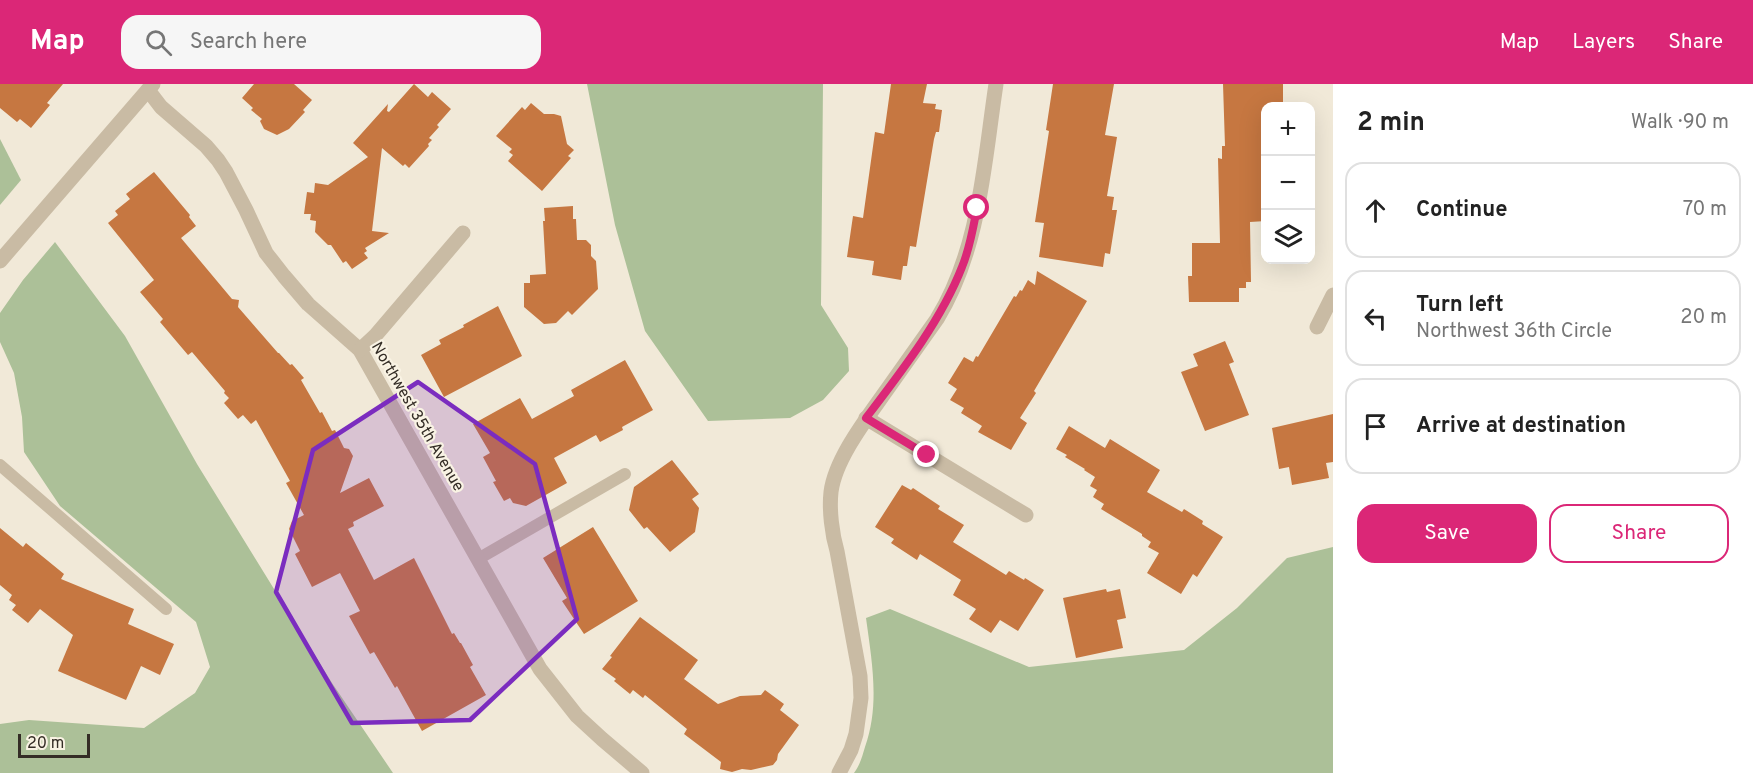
<!DOCTYPE html>
<html lang="en">
<head>
<meta charset="utf-8">
<style>
  body { margin:0; font-family:Overpass,sans-serif; background:#f6f6f6; color:#222 }
  .controls { position:absolute; right:18px; top:18px; display:grid; overflow:hidden; border-radius:12px; box-shadow:0 6px 24px #0002 }
  .controls button { width:54px; height:54px; display:grid; place-items:center; padding:0; border:0; border-bottom:2px solid #e0e0e0; background:#fff; color:#222; font:30px sans-serif }
  .scale { position:absolute; left:18px; bottom:15px; width:72px; box-sizing:border-box; padding-left:6px; border:3px solid #342d26; border-top:0; font-size:16px; line-height:21px; white-space:nowrap; color:#342d26; -webkit-text-stroke:4px #f9f3e4; paint-order:stroke }
  .stop { position:absolute; width:18px; height:18px; margin:-14px; border:4px solid #db2777; border-radius:50%; background:#fff }
  .stop.end { background:#db2777; border-color:#fff; box-shadow:0 2px 6px #0008 }
  .list { margin:0; padding:0; list-style:none }
  h2 { display:flex; justify-content:space-between; align-items:center; height:78px; margin:0; padding:0 24px; font-size:26px }
  h2 small { font-size:20px; font-weight:400; color:#767676 }
  .list li { display:grid; grid-template-columns:39px 1fr auto; gap:18px; align-items:center; box-sizing:border-box; height:96px; margin:0 12px 12px; padding:0 12px; border:2px solid #e0e0e0; border-radius:18px }
  .list b { display:block; font-size:22px; white-space:nowrap }
  .list p { margin:0; font-size:20px; white-space:nowrap; color:#767676 }
  .list em { font-size:20px; font-style:normal; color:#767676 }
  .actions { display:flex; gap:12px; padding:18px 24px }
  .actions a { flex:1; padding:14px 0; border:2px solid #db2777; border-radius:18px; text-align:center; font-size:21px; color:#db2777 }
  .actions .main { background:#db2777; color:#fff }
  .icon { flex:none; width:33px; height:33px; fill:none; stroke:currentColor; stroke-width:2; stroke-linecap:round; stroke-linejoin:round }
  .map { position:relative; flex:none; width:1333px; height:689px; overflow:hidden }
  header { display:flex; align-items:center; gap:36px; box-sizing:border-box; height:84px; padding:0 30px; background:#db2777; color:#fff }
  header strong { font-size:28px }
  nav { display:flex; gap:33px; margin-inline-start:auto; font-size:21px }
  .search { width:420px; height:54px; background:#f6f6f6; display:flex; align-items:center; gap:15px; box-sizing:border-box; padding:0 21px; border-radius:18px; color:#767676; font-size:22px }
  main { display:flex }
  aside { flex:1; background:#fff }
  .map>svg:first-child { display:block }
</style>
</head>
<body>
<header>
<strong>Map</strong>
<div class="search"><svg class="icon" aria-label="search" viewBox="0 0 24 24"><circle cx="10" cy="10" r="6"/><path d="M15 15l6 6"/></svg>Search here</div>
<nav><a>Map</a><a>Layers</a><a>Share</a></nav>
</header>
<main>
<div class="map">
<svg width="1333" height="689" viewBox="0 0 1333 689">
  <rect width="100%" height="100%" fill="#f1e9d8"/>
  <!-- green -->
  <g fill="#acc098">
    <path d="M587,0H823L821,221L848,264L849,287L823,316L790,334L708,337L645,247L615,141Z"/>
    <path d="M0,55L21,96L0,121Z"/>
    <path d="M55,158L125,252L197,380L332,599L393,689H0V640L29,636L144,644L195,609L210,583L196,538L60,422L24,368L22,333L14,289L0,258V229L23,196Z"/>
    <path d="M1333,463V689H854C860,681 862,673 865,663C880,621 872,578 866,534L890,525L1029,583L1184,566L1237,524L1287,474Z"/>
  </g>
  <!-- building -->
  <g fill="#c67741">
    <path d="M0,0H63L47,19L50,21L31,44L20,35L17,38L0,24Z"/>
    <path d="M254,0H294L312,16L303,26L305,28L289,45L277,51L264,45L260,37L262,35L251,26L253,24L242,14Z"/>
    <path d="M414,0L428,13L432,8L451,25L437,41L439,43L429,54L432,56L428,60L429,62L409,84L405,80L403,82L382,64L372,147L389,149L365,164L367,167L364,169L368,174L352,185L346,177L343,179L331,161H328L315,148L316,137L310,136L311,130H304L307,108L314,109L315,99L328,101L368,73L353,59L388,20L387,27L389,28Z"/>
    <path d="M891,0H927L923,19L936,20L935,25L942,26L939,48H936L934,55L916,163L910,162L907,182H903L901,196L872,191L874,177L847,173L853,132L863,134L875,48L884,50Z"/>
    <path d="M1053,0H1114L1105,51L1117,53L1107,112L1114,113L1112,126H1117L1110,170L1105,169L1103,183L1039,173L1044,139L1035,138L1049,47L1046,46Z"/>
    <path d="M1223,0H1283V22H1266V137L1250,138L1251,198H1246V204H1239V218H1189L1188,192H1192V159H1220L1218,74L1222,75V62H1225Z"/>
    <path d="M531,19L544,30H554L561,32L567,60L574,66L568,72L571,74L542,107L508,77L513,71L509,68L512,65L496,52L522,23L525,26Z"/>
    <path d="M154,88L190,131L189,133L196,142L181,154L232,215L239,216L238,223L278,269H279L290,281L292,280L304,294L301,296L320,329L322,328L332,347L335,346L344,364L349,365L353,372L340,409L369,394L384,422L353,438L354,442L348,445L374,496L414,474L452,550L454,549L460,559H461L473,581L470,583L486,611L422,647L397,602L395,604L374,568L370,570L349,532L360,527L340,489L312,503L295,470L300,467L289,445L292,437L304,431L286,399L290,397L256,336L251,340L243,331L238,335L224,319L229,314L224,309L225,307L192,268L188,271L160,238L163,235L140,208L154,196L108,139L118,131L115,127L130,115L126,110Z"/>
    <path d="M573,122V135H576L577,156H586L591,161V172L596,177L598,205L572,231L568,227L556,239L544,240L524,223V199H530V191L546,190L543,137H545L544,124Z"/>
    <path d="M1037,187L1087,217L1034,307L1036,309L1020,334L1027,339L1011,366L978,348L982,342L961,329L964,324L950,316L957,305L948,299L964,273L973,278L976,272L978,273L1014,212L1016,213L1020,206L1022,207L1028,196L1035,201Z"/>
    <path d="M498,222L522,272L444,313L421,271L441,260L439,256L464,243L463,241Z"/>
    <path d="M1225,257L1234,278L1229,280L1249,331L1205,347L1181,288L1198,282L1193,270Z"/>
    <path d="M625,276L653,326L622,343L623,346L600,358L596,351L554,374L567,399L526,422L513,419L510,414L504,417L493,398L496,397L483,373L490,369L473,340L520,314L532,335L574,312L571,306Z"/>
    <path d="M1333,330V378L1326,379L1329,394L1292,401L1289,383L1279,385L1272,344Z"/>
    <path d="M1069,342L1105,364L1110,355L1160,386L1147,408L1182,428L1184,425L1203,437L1202,440L1223,453L1197,493L1193,490L1181,510L1147,489L1159,469L1148,463L1151,458L1142,452V450L1101,425L1104,420L1093,413L1097,406L1090,402L1095,393L1084,386L1085,385L1065,373L1067,371L1056,365Z"/>
    <path d="M672,376L699,410L692,415L699,424L695,448L670,468L647,443L644,445L629,426L634,403Z"/>
    <path d="M902,401L911,406L913,404L940,422L938,425L964,441L953,458L1006,491L1009,487L1024,496L1025,494L1044,506L1018,547L1000,536L991,549L969,535L976,525L953,511L961,496L920,470L917,476L891,459L894,455L875,443Z"/>
    <path d="M593,443L638,517L584,550L562,517L567,514L543,474Z"/>
    <path d="M0,444L23,463L26,459L64,490L61,495L134,525L128,540L174,560L160,591L141,582L126,616L58,587L73,551L40,525L28,539L12,526L16,521L9,516L12,511L0,501Z"/>
    <path d="M1106,505L1107,508L1120,505L1126,534L1117,536L1123,564L1076,574L1063,514Z"/>
    <path d="M640,533L698,576L684,595L718,620L740,612L761,611L765,606L784,620L780,626L799,641L778,670L777,676L773,681L751,686L742,685L732,688L720,685L721,678L684,650L687,645L645,611L643,614L633,606L630,610L614,597L616,595L602,585L612,573L610,572Z"/>
  </g>
  <g fill="none" stroke-linecap="round" stroke-linejoin="round">
    <!-- service -->
    <g stroke="#c9bba4" stroke-width="12">
      <path d="M0,381L166,525"/>
      <path d="M478,475L625,390"/>
    </g>
    <!-- minor -->
    <g stroke="#c9bba4" stroke-width="15">
      <path d="M148,6L161,23L206,62L218,76L226,88L246,126L266,169L284,192L308,220L360,266L540,585L577,632L602,655L642,689"/>
      <path d="M0,177L153,0"/>
      <path d="M1317,243L1333,211"/>
      <path d="M360,266L375,252L463,149"/>
      <path d="M866,334L1026,431"/>
      <path d="M839,689L851,666L856,650L861,614L860,592L837,467C832,450 829,426 831,408C835,375 867,334 886,307C903,283 920,259 937,235C980,165 984,79 996,0"/>
    </g>
  </g>
  <g fill="none" stroke-linecap="round" stroke-linejoin="round">
    <!-- route -->
    <path stroke="#db2777" stroke-width="8" d="M927,371L866,334C901,288 941,237 962,183C970,164 973,144 977,124"/>
  </g>
  <!-- marked area -->
  <path fill="#7b2cbf" fill-opacity="0.2" stroke="#7b2cbf" stroke-width="4.5" stroke-linejoin="round" d="M418,298L535,380L577,535L470,636L352,639L276,508L313,366Z"/>
  <g text-anchor="middle" dominant-baseline="central" stroke-width="4.5" stroke-linejoin="round" paint-order="stroke">
    <!-- street labels -->
    <g font-size="16" fill="#342d26" stroke="#f9f3e4">
      <text transform="translate(417 333) rotate(60)">Northwest 35th Avenue</text>
    </g>
  </g>
</svg>
<div class="controls">
<button>+</button>
<button>−</button>
<button><svg class="icon" aria-label="layers" viewBox="0 0 24 24"><path d="M12 4l9 5-9 5-9-5zM3 14l9 5 9-5"/></svg></button>
</div>
<div class="scale">20 m</div>
<div class="stop" style="left:977px;top:124px"></div>
<div class="stop end" style="left:927px;top:371px"></div>
</div>
<aside>
<h2>2 min<small>Walk · 90 m</small></h2>
<ul class="list">
<li><svg class="icon" aria-label="ahead" viewBox="0 0 24 24"><path d="M12 20V5M6 11l6-6 6 6"/></svg><div><b>Continue</b></div><em>70 m</em></li>
<li><svg class="icon" aria-label="left" viewBox="0 0 24 24"><path d="M17 20v-9H6M10 6l-5 5 5 5"/></svg><div><b>Turn left</b><p>Northwest 36th Circle</p></div><em>20 m</em></li>
<li><svg class="icon" aria-label="arrive" viewBox="0 0 24 24"><path d="M6 21V4h12l-3 4 3 4H6"/></svg><div><b>Arrive at destination</b></div></li>
</ul>
<div class="actions"><a class="main">Save</a><a>Share</a></div>
</aside>
</main>
</body>
</html>
